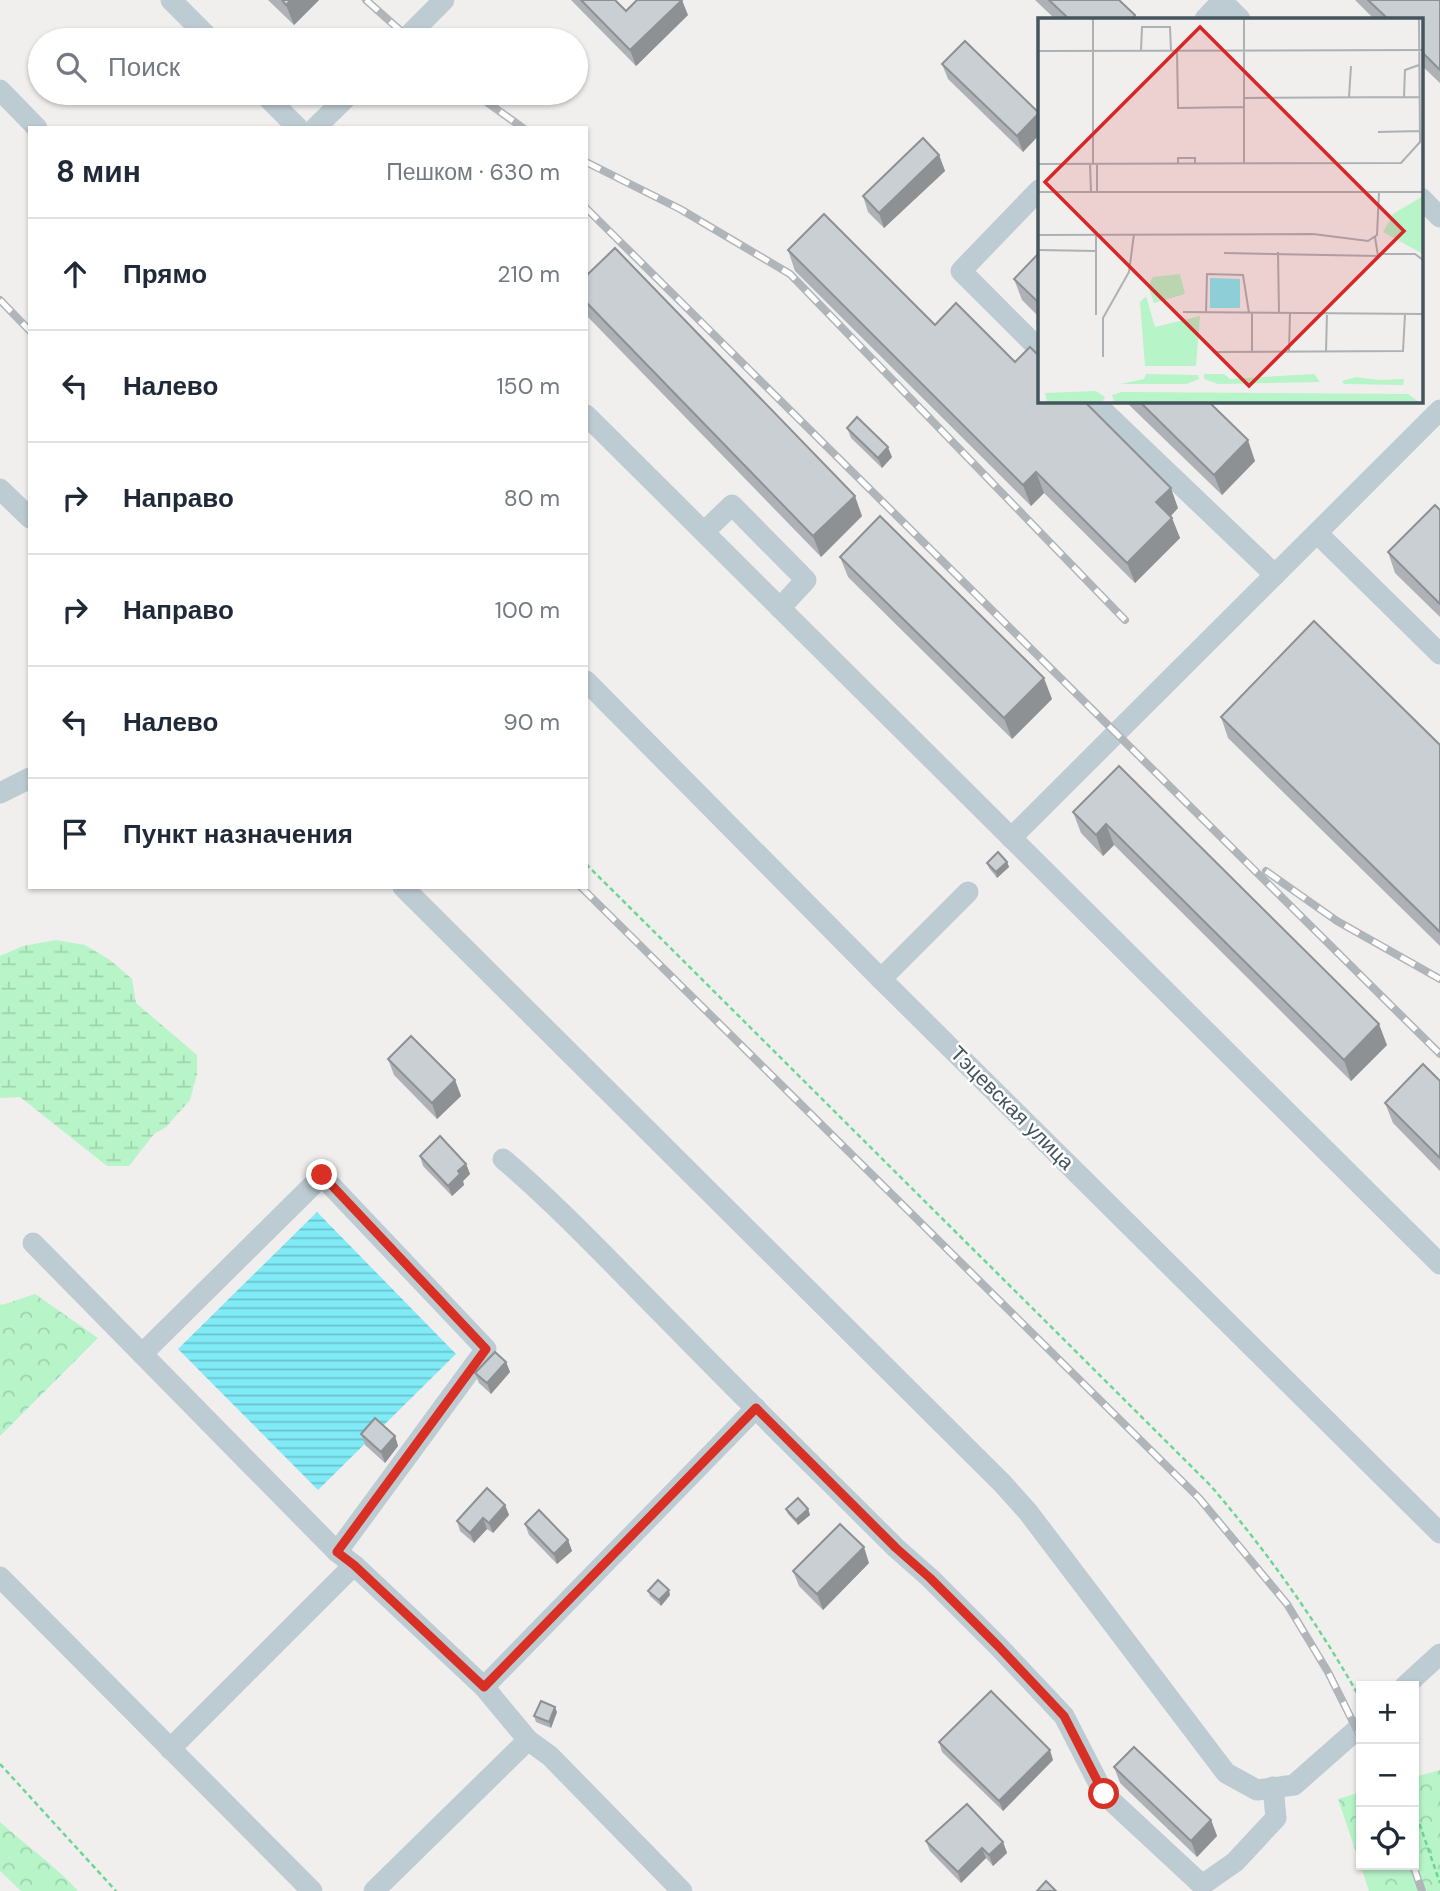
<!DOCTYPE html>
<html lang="ru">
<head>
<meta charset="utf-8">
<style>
  body { margin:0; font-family:"DM Sans",sans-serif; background:#f6f6f7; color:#1f2937 }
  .controls { position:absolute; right:21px; bottom:21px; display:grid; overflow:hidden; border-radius:0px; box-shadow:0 2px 5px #0004 }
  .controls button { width:63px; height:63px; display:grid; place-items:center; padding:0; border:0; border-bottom:2px solid #e0e1e3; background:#fff; color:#1f2937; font:35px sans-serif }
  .stop { position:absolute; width:21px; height:21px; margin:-16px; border:5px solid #d93025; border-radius:50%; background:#fff }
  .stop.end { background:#d93025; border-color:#fff; box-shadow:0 2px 7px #0008 }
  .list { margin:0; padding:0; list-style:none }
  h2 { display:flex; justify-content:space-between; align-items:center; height:91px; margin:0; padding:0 28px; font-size:30px }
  h2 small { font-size:23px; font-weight:400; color:#747a83 }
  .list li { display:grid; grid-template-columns:46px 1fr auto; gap:21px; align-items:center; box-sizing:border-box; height:112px; padding:0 28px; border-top:2px solid #e0e1e3 }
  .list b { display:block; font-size:26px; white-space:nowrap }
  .list em { font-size:23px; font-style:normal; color:#747a83 }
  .icon { flex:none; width:38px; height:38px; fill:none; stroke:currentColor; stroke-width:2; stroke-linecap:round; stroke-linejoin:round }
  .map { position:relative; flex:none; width:1440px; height:1891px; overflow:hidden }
  .search { position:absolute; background:#fff; box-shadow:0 2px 5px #0004; left:28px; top:28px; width:560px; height:77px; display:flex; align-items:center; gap:18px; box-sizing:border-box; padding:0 24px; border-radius:38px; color:#747a83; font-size:26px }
  .panel { position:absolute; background:#fff; box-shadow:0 2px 5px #0004; left:28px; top:126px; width:560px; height:763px; border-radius:0px }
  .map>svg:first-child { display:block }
</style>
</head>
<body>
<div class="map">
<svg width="1440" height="1891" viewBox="0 0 1440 1891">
  <defs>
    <pattern id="forest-crowns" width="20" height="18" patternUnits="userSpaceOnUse" patternTransform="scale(1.75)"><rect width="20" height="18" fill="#b7f4c8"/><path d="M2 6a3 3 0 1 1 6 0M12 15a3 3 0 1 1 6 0" fill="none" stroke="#9fd3ae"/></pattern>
    <pattern id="wetland-marsh" width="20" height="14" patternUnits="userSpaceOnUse" patternTransform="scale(1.75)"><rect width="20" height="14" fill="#b7f4c8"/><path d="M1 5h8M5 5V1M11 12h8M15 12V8" fill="none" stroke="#9fd3ae"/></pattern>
    <pattern id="water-rules" width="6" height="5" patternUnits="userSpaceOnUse" patternTransform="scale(1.75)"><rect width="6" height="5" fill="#80ebf6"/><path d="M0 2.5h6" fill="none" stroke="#6ac1ca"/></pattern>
  </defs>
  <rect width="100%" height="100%" fill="#f1eeee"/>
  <!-- forest -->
  <g fill="url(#forest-crowns)">
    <path d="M35,1294L98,1338L0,1436V1304L2,1305Z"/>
    <path d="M1440,1770V1891H1369L1338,1799L1361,1792V1865H1414V1777Z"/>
    <path d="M0,1822C25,1845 56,1866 78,1891H21L0,1871Z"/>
  </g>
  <!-- wetland -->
  <path fill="url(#wetland-marsh)" d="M56,940L85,945L110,960L132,979L136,1003L197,1055V1074L190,1100L166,1127L154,1134L129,1166H107L20,1097L0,1098V956L23,946Z"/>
  <!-- water -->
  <path fill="url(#water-rules)" d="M317,1212L456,1354L318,1490L178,1349Z"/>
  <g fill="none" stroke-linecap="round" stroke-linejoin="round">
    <!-- path -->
    <g stroke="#6cd695" stroke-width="2.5" stroke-dasharray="5 3.5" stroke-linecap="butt">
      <path d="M586,864L1211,1486C1268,1553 1318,1623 1361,1700"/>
      <path d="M0,1764L116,1891"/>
      <path d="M1414,1808L1440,1883"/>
    </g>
    <!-- minor -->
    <g stroke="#bdcbd2" stroke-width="21">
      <path d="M171,0L211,40"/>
      <path d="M1221,0L1240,19"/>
      <path d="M1205,19L1222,1"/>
      <path d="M404,40L444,0"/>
      <path d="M0,90L37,128"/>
      <path d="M263,93L298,128"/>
      <path d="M315,128L351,93"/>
      <path d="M1039,190L961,271L1039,349"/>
      <path d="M1421,198L1440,217"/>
      <path d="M1093,401L1275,575"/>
      <path d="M586,415L1440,1264"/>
      <path d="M0,489L30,518"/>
      <path d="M704,532L732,505L806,580L780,608"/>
      <path d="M1317,533L1440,654"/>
      <path d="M586,681L881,979L1440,1533"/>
      <path d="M0,793L30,778"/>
      <path d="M1011,838L1440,410"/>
      <path d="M403,887L1002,1483L1028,1512L1226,1773L1257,1790L1294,1785L1361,1726"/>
      <path d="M881,979L968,892"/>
      <path d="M503,1159C565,1212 620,1272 678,1330C749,1403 823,1475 896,1548L930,1578L999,1647L1064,1716L1104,1794L1202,1885L1235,1862L1276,1818L1273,1787"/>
      <path d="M33,1243L337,1552L354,1565L484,1687L528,1740L550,1756L682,1891"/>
      <path d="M142,1354L322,1176L486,1349L337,1552"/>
      <path d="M0,1577L312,1891"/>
      <path d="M1405,1686L1440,1654"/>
      <path d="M484,1687L756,1408"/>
      <path d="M170,1749L354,1565"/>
      <path d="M374,1891L528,1740"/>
    </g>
    <defs>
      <g id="rail">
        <path d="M366,0L411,40"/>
        <path d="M474,93L523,128"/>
        <path d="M586,162L680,209L790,274L1125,620"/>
        <path d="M586,208L1440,1054"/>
        <path d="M0,300L30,331"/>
        <path d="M1266,871L1337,921L1440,979"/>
        <path d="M581,887L1199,1498L1287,1604L1328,1672L1361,1738"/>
        <path d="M1413,1865L1422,1891"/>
      </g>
    </defs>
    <!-- rail casing -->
    <use href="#rail" stroke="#b0b5ba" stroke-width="8"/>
    <!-- rail -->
    <use href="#rail" stroke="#fff" stroke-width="5" stroke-dasharray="16" stroke-linecap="butt"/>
  </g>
  <!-- wall -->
  <g fill="#aeb2b6">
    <path d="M268,0H319L294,25Z"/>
    <path d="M571,0H615L626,11L688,15L636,66Z"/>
    <path d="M1035,0H1119L1137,19H1055Z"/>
    <path d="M1355,0H1440V83L1421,65V19H1374Z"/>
    <path d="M942,64L1039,113V135L1023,152L948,79Z"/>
    <path d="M939,155L945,171L884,228L868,212L863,196Z"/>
    <path d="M788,250L935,325L1015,362L1178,508L1171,516L1180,538L1135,583L1044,493L1031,506L795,271Z"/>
    <path d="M1039,253V317L1022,300L1014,279Z"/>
    <path d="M586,276L862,516L821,557L586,315Z"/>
    <path d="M1125,401H1208L1255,461L1222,495Z"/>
    <path d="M847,428L892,457L882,468L851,438Z"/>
    <path d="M1440,510V617L1395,573L1388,552Z"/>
    <path d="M840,557L1052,699L1012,739L848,577Z"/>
    <path d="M1221,717L1440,745V946L1228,738Z"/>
    <path d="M1119,766L1387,1045L1351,1081L1114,845L1103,856L1081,833L1073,812Z"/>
    <path d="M1007,862L1009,867L997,878L989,868L987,863Z"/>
    <path d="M388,1059L455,1080L461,1096L437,1119L394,1075Z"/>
    <path d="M1440,1081V1171L1393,1123L1385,1103Z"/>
    <path d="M420,1156L466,1164L470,1174L463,1181L464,1185L452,1196L423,1166Z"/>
    <path d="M506,1362L510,1372L491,1394L479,1383L475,1373Z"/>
    <path d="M361,1434L395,1436L398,1446L385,1463L365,1445Z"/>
    <path d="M505,1505L509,1515L493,1533L487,1529L474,1543L460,1531L457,1521Z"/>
    <path d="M786,1509H808L810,1515L798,1525L788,1514Z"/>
    <path d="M525,1524L568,1540L572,1551L557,1564L529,1535Z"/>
    <path d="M869,1563L823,1610L799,1586L793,1571Z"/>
    <path d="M648,1591L670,1595L661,1606L650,1596Z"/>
    <path d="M557,1712L551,1728L536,1722L534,1716Z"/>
    <path d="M939,1742L1053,1760L1003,1811L942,1752Z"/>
    <path d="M1114,1767L1211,1820L1217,1836L1197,1857L1120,1783Z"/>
    <path d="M926,1841L1003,1842L1007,1853L993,1866L986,1858L961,1883L930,1851Z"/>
  </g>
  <!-- shaded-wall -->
  <g fill="#8d9194">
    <path d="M291,0H319L294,25L286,5Z"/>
    <path d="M682,0L688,15L636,66L630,50Z"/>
    <path d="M1039,113V135L1023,152L1017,136Z"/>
    <path d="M939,155L945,171L884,228L879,213Z"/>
    <path d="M1248,440L1255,461L1222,495L1214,475Z"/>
    <path d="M888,447L892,457L882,468L878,458Z"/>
    <path d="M1036,472L1044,493L1031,506L1023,485Z"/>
    <path d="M1171,488L1178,508L1164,523L1156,502Z"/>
    <path d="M855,496L862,516L821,557L813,536Z"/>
    <path d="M1172,518L1180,538L1135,583L1127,563Z"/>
    <path d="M1044,678L1052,699L1012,739L1004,718Z"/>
    <path d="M1106,824L1114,845L1103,856L1096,835Z"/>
    <path d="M1007,862L1009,867L997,878L996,872Z"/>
    <path d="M1379,1024L1387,1045L1351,1081L1344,1060Z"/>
    <path d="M455,1080L461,1096L437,1119L432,1103Z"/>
    <path d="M466,1164L470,1174L463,1181L464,1185L452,1196L448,1186L458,1171Z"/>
    <path d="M506,1362L510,1372L491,1394L487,1383Z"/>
    <path d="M395,1436L398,1446L385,1463L381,1452Z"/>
    <path d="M505,1505L509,1515L493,1533L489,1523Z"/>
    <path d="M808,1509L810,1515L798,1525L796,1520Z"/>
    <path d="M483,1518L487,1529L474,1543L470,1533Z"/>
    <path d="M568,1540L572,1551L557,1564L554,1554Z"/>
    <path d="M864,1547L869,1563L823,1610L817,1594Z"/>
    <path d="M669,1590L670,1595L661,1606L659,1600Z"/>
    <path d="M555,1707L557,1712L551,1728L549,1722Z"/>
    <path d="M1050,1750L1053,1760L1003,1811L999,1801Z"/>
    <path d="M1211,1820L1217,1836L1197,1857L1191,1841Z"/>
    <path d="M1003,1842L1007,1853L993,1866L989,1855Z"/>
    <path d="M982,1848L986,1858L961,1883L958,1872Z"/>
  </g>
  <!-- building -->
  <g fill="#cacfd4" stroke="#8d9194" stroke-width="2">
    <path d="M282,0H291L286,5Z"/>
    <path d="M581,0H615L626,11L637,0H682L630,50Z"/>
    <path d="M1049,0H1119L1135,15L1132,19H1069Z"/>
    <path d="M1368,0H1440V70L1421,51V19H1388Z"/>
    <path d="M965,41L1039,113L1017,136L942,64Z"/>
    <path d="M923,138L939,155L879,213L863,196Z"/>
    <path d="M824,214L935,325L956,303L1015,362L1030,347L1039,356V401H1084L1171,488L1156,502L1172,518L1127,563L1036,472L1023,485L788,250Z"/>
    <path d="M615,248L855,496L813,536L586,302V276Z"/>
    <path d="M1039,253V303L1014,279Z"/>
    <path d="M1139,401H1208L1248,440L1214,475Z"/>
    <path d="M857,417L888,447L878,458L847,428Z"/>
    <path d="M1435,505L1440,510V604L1388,552Z"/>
    <path d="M880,516L1044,678L1004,718L840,557Z"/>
    <path d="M1314,621L1440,745V932L1221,717Z"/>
    <path d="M1119,766L1379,1024L1344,1060L1106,824L1096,835L1073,812Z"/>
    <path d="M998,852L1007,862L996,872L987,863Z"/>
    <path d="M411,1036L455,1080L432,1103L388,1059Z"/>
    <path d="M1423,1064L1440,1081V1158L1385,1103Z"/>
    <path d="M440,1136L466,1164L458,1171L460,1174L448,1186L420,1156Z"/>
    <path d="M495,1352L506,1362L487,1383L475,1373Z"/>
    <path d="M375,1418L395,1436L381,1452L361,1434Z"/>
    <path d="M487,1488L505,1505L489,1523L483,1518L470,1533L457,1521Z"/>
    <path d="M798,1498L808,1509L796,1520L786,1509Z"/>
    <path d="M539,1510L568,1540L554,1554L525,1524Z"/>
    <path d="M840,1524L864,1547L817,1594L793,1571Z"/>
    <path d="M658,1580L669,1590L659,1600L648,1591Z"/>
    <path d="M991,1691L1050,1750L999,1801L939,1742Z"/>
    <path d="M541,1701L555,1707L549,1722L534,1716Z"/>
    <path d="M1134,1747L1211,1820L1191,1841L1114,1767Z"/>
    <path d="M967,1804L1003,1842L989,1855L982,1848L958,1872L926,1841Z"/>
    <path d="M1046,1881L1056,1891H1037Z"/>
  </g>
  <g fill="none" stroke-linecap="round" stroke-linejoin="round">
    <!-- route -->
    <path stroke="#d93025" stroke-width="9" d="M322,1175L486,1349L337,1552L354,1565L484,1687L756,1408L896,1548L930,1578L999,1647L1064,1716L1104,1794"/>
  </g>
  <g text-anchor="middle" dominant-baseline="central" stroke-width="5" stroke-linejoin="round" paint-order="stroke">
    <!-- street labels -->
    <g font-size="21" fill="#44555e" stroke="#fff">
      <text transform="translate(1012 1108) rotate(45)">Тэцевская улица</text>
    </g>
  </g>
  <!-- overview -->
  <g transform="translate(1038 18)">
    <rect width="385" height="385" fill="#f1eeee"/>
    <path d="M385,178V236L345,214L355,196ZM108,278L117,309L162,298L158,348H107L102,284ZM108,356L160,357L161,361L149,366H82L106,361ZM166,356H186L192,361L276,356L282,364L180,366L166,361ZM318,359L341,362L366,361L365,367L306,366L304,363ZM58,373L67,379L64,385L9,384L7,375ZM84,374L370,376L382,385H77L74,377Z" fill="#b7f4c8"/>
    <path d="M142,256L147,276L116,285L110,268L115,259Z" fill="#b7f4c8"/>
    <path d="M172,260L202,261V290H172Z" fill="#80ebf6"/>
    <path fill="none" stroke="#acb1b4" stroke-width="2" d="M206,0V145M0,33L385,32M103,33L104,9H132L133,33M139,33L140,90L206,89M311,79L313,48M366,79L367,52L381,47M206,80L381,79M340,114L382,113M0,146L363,145L382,124L381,0M52,146L53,174M55,146V0M140,146V140H157V146M0,174H385M59,174V146M0,217L275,216L330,223L339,217L341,174M58,217V297M0,232L58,233M240,234L241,294M186,235L340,238L337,219M340,236H377L385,242M145,294L385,296M214,294V334M168,295L169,256L205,257L211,295M177,334L365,333L367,296M251,334L252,295M288,334L289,294M65,339V300L91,254L96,216"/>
    <path fill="#d62828" fill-opacity="0.15" stroke="#d62828" stroke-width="3.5" d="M162,9L366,213L211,368L7,164Z"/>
    <rect width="385" height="385" fill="none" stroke="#44555e" stroke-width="3.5"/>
  </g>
</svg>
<div class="controls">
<button>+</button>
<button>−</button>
<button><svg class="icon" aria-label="locate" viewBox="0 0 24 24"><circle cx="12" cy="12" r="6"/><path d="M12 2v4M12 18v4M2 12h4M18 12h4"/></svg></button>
</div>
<div class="stop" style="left:1104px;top:1794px"></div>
<div class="stop end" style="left:322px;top:1175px"></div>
<div class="search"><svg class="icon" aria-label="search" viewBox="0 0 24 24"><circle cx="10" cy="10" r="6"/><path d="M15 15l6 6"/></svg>Поиск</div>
<section class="panel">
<h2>8 мин<small>Пешком · 630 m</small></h2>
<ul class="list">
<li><svg class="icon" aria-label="ahead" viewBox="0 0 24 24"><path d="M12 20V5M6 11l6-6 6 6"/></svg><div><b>Прямо</b></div><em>210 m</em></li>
<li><svg class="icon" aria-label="left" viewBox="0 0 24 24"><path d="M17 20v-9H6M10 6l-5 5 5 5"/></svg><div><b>Налево</b></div><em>150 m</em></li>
<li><svg class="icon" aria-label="right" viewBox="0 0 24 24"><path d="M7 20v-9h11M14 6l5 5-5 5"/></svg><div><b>Направо</b></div><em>80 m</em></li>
<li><svg class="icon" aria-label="right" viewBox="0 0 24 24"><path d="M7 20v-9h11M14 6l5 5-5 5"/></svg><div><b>Направо</b></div><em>100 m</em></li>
<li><svg class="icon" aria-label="left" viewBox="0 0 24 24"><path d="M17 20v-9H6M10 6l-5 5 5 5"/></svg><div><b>Налево</b></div><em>90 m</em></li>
<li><svg class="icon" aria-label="arrive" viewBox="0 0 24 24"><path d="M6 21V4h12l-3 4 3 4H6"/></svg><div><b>Пункт назначения</b></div></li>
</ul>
</section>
</div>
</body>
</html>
